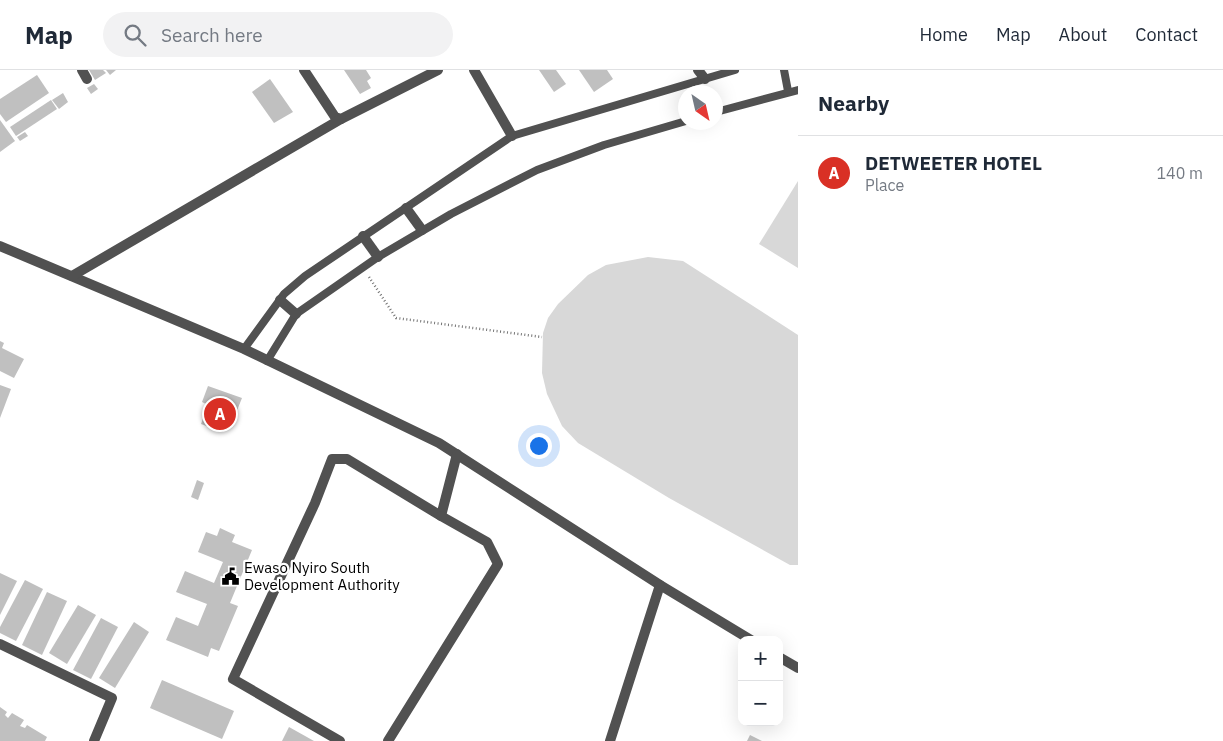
<!DOCTYPE html>
<html lang="en">
<head>
<meta charset="utf-8">
<style>
  body { margin:0; font-family:"IBM Plex Sans",sans-serif; background:#f2f2f3; color:#1f2937 }
  .controls { position:absolute; right:15px; bottom:15px; display:grid; overflow:hidden; border-radius:10px; box-shadow:0 5px 20px #0002 }
  .controls button { width:45px; height:45px; display:grid; place-items:center; padding:0; border:0; border-bottom:1px solid #e0e1e3; background:#fff; color:#1f2937; font:25px sans-serif }
  .compass { position:absolute; left:678px; top:15px; width:45px; height:45px; border-radius:50%; background:#fff; box-shadow:0 5px 20px #0002; rotate:146deg }
  .you { position:absolute; left:538px; top:375px; width:18px; height:18px; margin:-12px; border:4px solid #fff; border-radius:50%; background:#1a73e8; box-shadow:0 0 0 8px #1a73e833 }
  .badge { display:grid; place-items:center; width:32px; height:32px; border-radius:50%; background:#d93025; color:#fff; font-size:16px; font-weight:700 }
  .pin { position:absolute; translate:-50% -50%; border:2px solid #fff; box-shadow:0 1px 5px #0006 }
  .list { margin:0; padding:0; list-style:none }
  h2 { display:flex; justify-content:space-between; align-items:center; height:65px; margin:0; padding:0 20px; font-size:21px }
  h2 small { font-size:16px; font-weight:400; color:#747a83 }
  .list li { display:grid; grid-template-columns:32px 1fr auto; gap:15px; align-items:center; box-sizing:border-box; height:75px; padding:0 20px; border-top:1px solid #e0e1e3 }
  .list b { display:block; font-size:19px; white-space:nowrap }
  .list p { margin:0; font-size:16px; white-space:nowrap; color:#747a83 }
  .list em { font-size:16px; font-style:normal; color:#747a83 }
  .icon { flex:none; width:28px; height:28px; fill:none; stroke:currentColor; stroke-width:2; stroke-linecap:round; stroke-linejoin:round }
  .map { position:relative; flex:none; width:798px; height:671px; overflow:hidden }
  header { display:flex; align-items:center; gap:30px; box-sizing:border-box; height:70px; padding:0 25px; background:#fff; border-bottom:1px solid #e0e1e3 }
  header strong { font-size:24px }
  nav { display:flex; gap:28px; margin-inline-start:auto; font-size:18px }
  .search { width:350px; height:45px; background:#f2f2f3; display:flex; align-items:center; gap:12px; box-sizing:border-box; padding:0 18px; border-radius:28px; color:#747a83; font-size:19px }
  main { display:flex }
  aside { flex:1; background:#fff }
  .map>svg:first-child { display:block }
</style>
</head>
<body>
<header>
<strong>Map</strong>
<div class="search"><svg class="icon" aria-label="search" viewBox="0 0 24 24"><circle cx="10" cy="10" r="6"/><path d="M15 15l6 6"/></svg>Search here</div>
<nav><a>Home</a><a>Map</a><a>About</a><a>Contact</a></nav>
</header>
<main>
<div class="map">
<svg width="798" height="671" viewBox="0 0 798 671">
  <rect width="100%" height="100%" fill="#fff"/>
  <!-- green -->
  <g fill="#d8d8d8">
    <path d="M798,111V198L759,174Z"/>
    <path d="M648,187L683,191L798,265V495H790L669,428L578,373L562,356L547,324L542,303L543,263L548,248L558,234L588,205L606,195Z"/>
  </g>
  <!-- building -->
  <g fill="#c0c0c0">
    <path d="M89,0H103L106,3L95,10Z"/>
    <path d="M106,0H116L110,5Z"/>
    <path d="M344,0H366L371,8L367,11L371,18L360,24Z"/>
    <path d="M539,0H556L566,14L554,22Z"/>
    <path d="M579,0H607L613,9L594,22Z"/>
    <path d="M37,5L49,23L6,52L0,44V29Z"/>
    <path d="M270,9L293,42L274,53L252,22Z"/>
    <path d="M94,14L98,19L91,24L87,18Z"/>
    <path d="M63,23L68,32L59,39L52,30Z"/>
    <path d="M51,30L57,39L16,66L10,57Z"/>
    <path d="M0,50L15,71L0,82Z"/>
    <path d="M25,62L28,66L20,71L17,67Z"/>
    <path d="M0,271L4,273L2,278L24,289L14,308L0,301Z"/>
    <path d="M0,315L11,319L0,348Z"/>
    <path d="M208,316L242,328L230,358L226,356L223,362L201,354L208,335L202,332Z"/>
    <path d="M197,410L204,413L198,430L191,427Z"/>
    <path d="M220,458L235,465L232,472L252,480L230,533L238,536L219,581L211,578L208,587L166,570L176,547L198,556L207,534L176,522L185,501L214,513L223,492L198,482L206,462L217,466Z"/>
    <path d="M0,503L17,511L0,545Z"/>
    <path d="M25,510L43,519L16,571L0,563V557Z"/>
    <path d="M47,522L67,531L42,585L22,575Z"/>
    <path d="M78,535L96,545L67,594L49,583Z"/>
    <path d="M101,548L118,557L91,609L73,600Z"/>
    <path d="M134,552L149,562L115,618L99,608Z"/>
    <path d="M162,610L234,641L222,669L150,638Z"/>
    <path d="M0,637L7,642L5,645L8,648L12,643L24,650L20,656L25,658L27,655L47,667L45,671H0Z"/>
    <path d="M289,657L314,671H282Z"/>
    <path d="M750,665L762,671H747Z"/>
  </g>
  <g fill="none" stroke-linecap="round" stroke-linejoin="round">
    <!-- path -->
    <path stroke="#737373" stroke-width="2.5" stroke-dasharray="1 2.5" stroke-linecap="butt" d="M369,207L396,248L542,267"/>
    <!-- service -->
    <g stroke="#515151" stroke-width="8">
      <path d="M784,0L788,21"/>
      <path d="M716,42L798,20"/>
      <path d="M244,279L284,224L305,206L512,66L735,0"/>
      <path d="M267,291L296,244L378,187L451,144L537,100L604,75L686,51"/>
    </g>
    <!-- minor -->
    <g stroke="#515151" stroke-width="10">
      <path d="M82,0L87,9"/>
      <path d="M304,0L335,47L341,49L438,0"/>
      <path d="M474,0L512,66"/>
      <path d="M698,0L705,9"/>
      <path d="M406,138L422,160"/>
      <path d="M363,166L378,187"/>
      <path d="M0,176L244,279L439,373L660,515L751,570"/>
      <path d="M72,206L341,49"/>
      <path d="M280,230L296,244"/>
      <path d="M0,574L112,628L94,671"/>
      <path d="M779,587L798,598"/>
      <path d="M340,671L233,609L315,433L332,389H347L441,446L457,384"/>
      <path d="M388,671L498,494L487,472L441,446"/>
      <path d="M610,671L660,515"/>
    </g>
  </g>
  <!-- icons -->
  <defs>
    <symbol id="civic-bare" viewBox="-9 -9 18 18"><path d="M-.6-6.5H3V-4.5H.6V-3L4-1V1h2V6H-6V1h2V-1L-.6-3ZM-1.2 2.5V6h2.4V2.5Z" fill="#000" stroke="#fff" stroke-width="2.5" paint-order="stroke"/></symbol>
  </defs>
  <g fill-rule="evenodd">
    <use href="#civic-bare" x="218" y="494" width="25" height="25"/>
  </g>
  <g text-anchor="middle" dominant-baseline="central" stroke-width="4.5" stroke-linejoin="round" paint-order="stroke">
    <!-- poi labels -->
    <g font-size="15" fill="#000" stroke="#fff" text-anchor="start">
      <text x="244" y="497">Ewaso Nyiro South<tspan x="244" dy="17">Development Authority</tspan></text>
    </g>
  </g>
</svg>
<div class="controls">
<button>+</button>
<button>−</button>
</div>
<svg class="compass" viewBox="-18 -18 36 36"><path d="M0-13l5 13h-10z" fill="#e53935"/><path d="M0 13l5-13h-10z" fill="#747a83"/></svg>
<div class="you"></div>
<div class="pin badge" style="left:220px;top:344px">A</div>
</div>
<aside>
<h2>Nearby<small></small></h2>
<ul class="list">
<li><span class="badge">A</span><div><b>DETWEETER HOTEL</b><p>Place</p></div><em>140 m</em></li>
</ul>
</aside>
</main>
</body>
</html>
